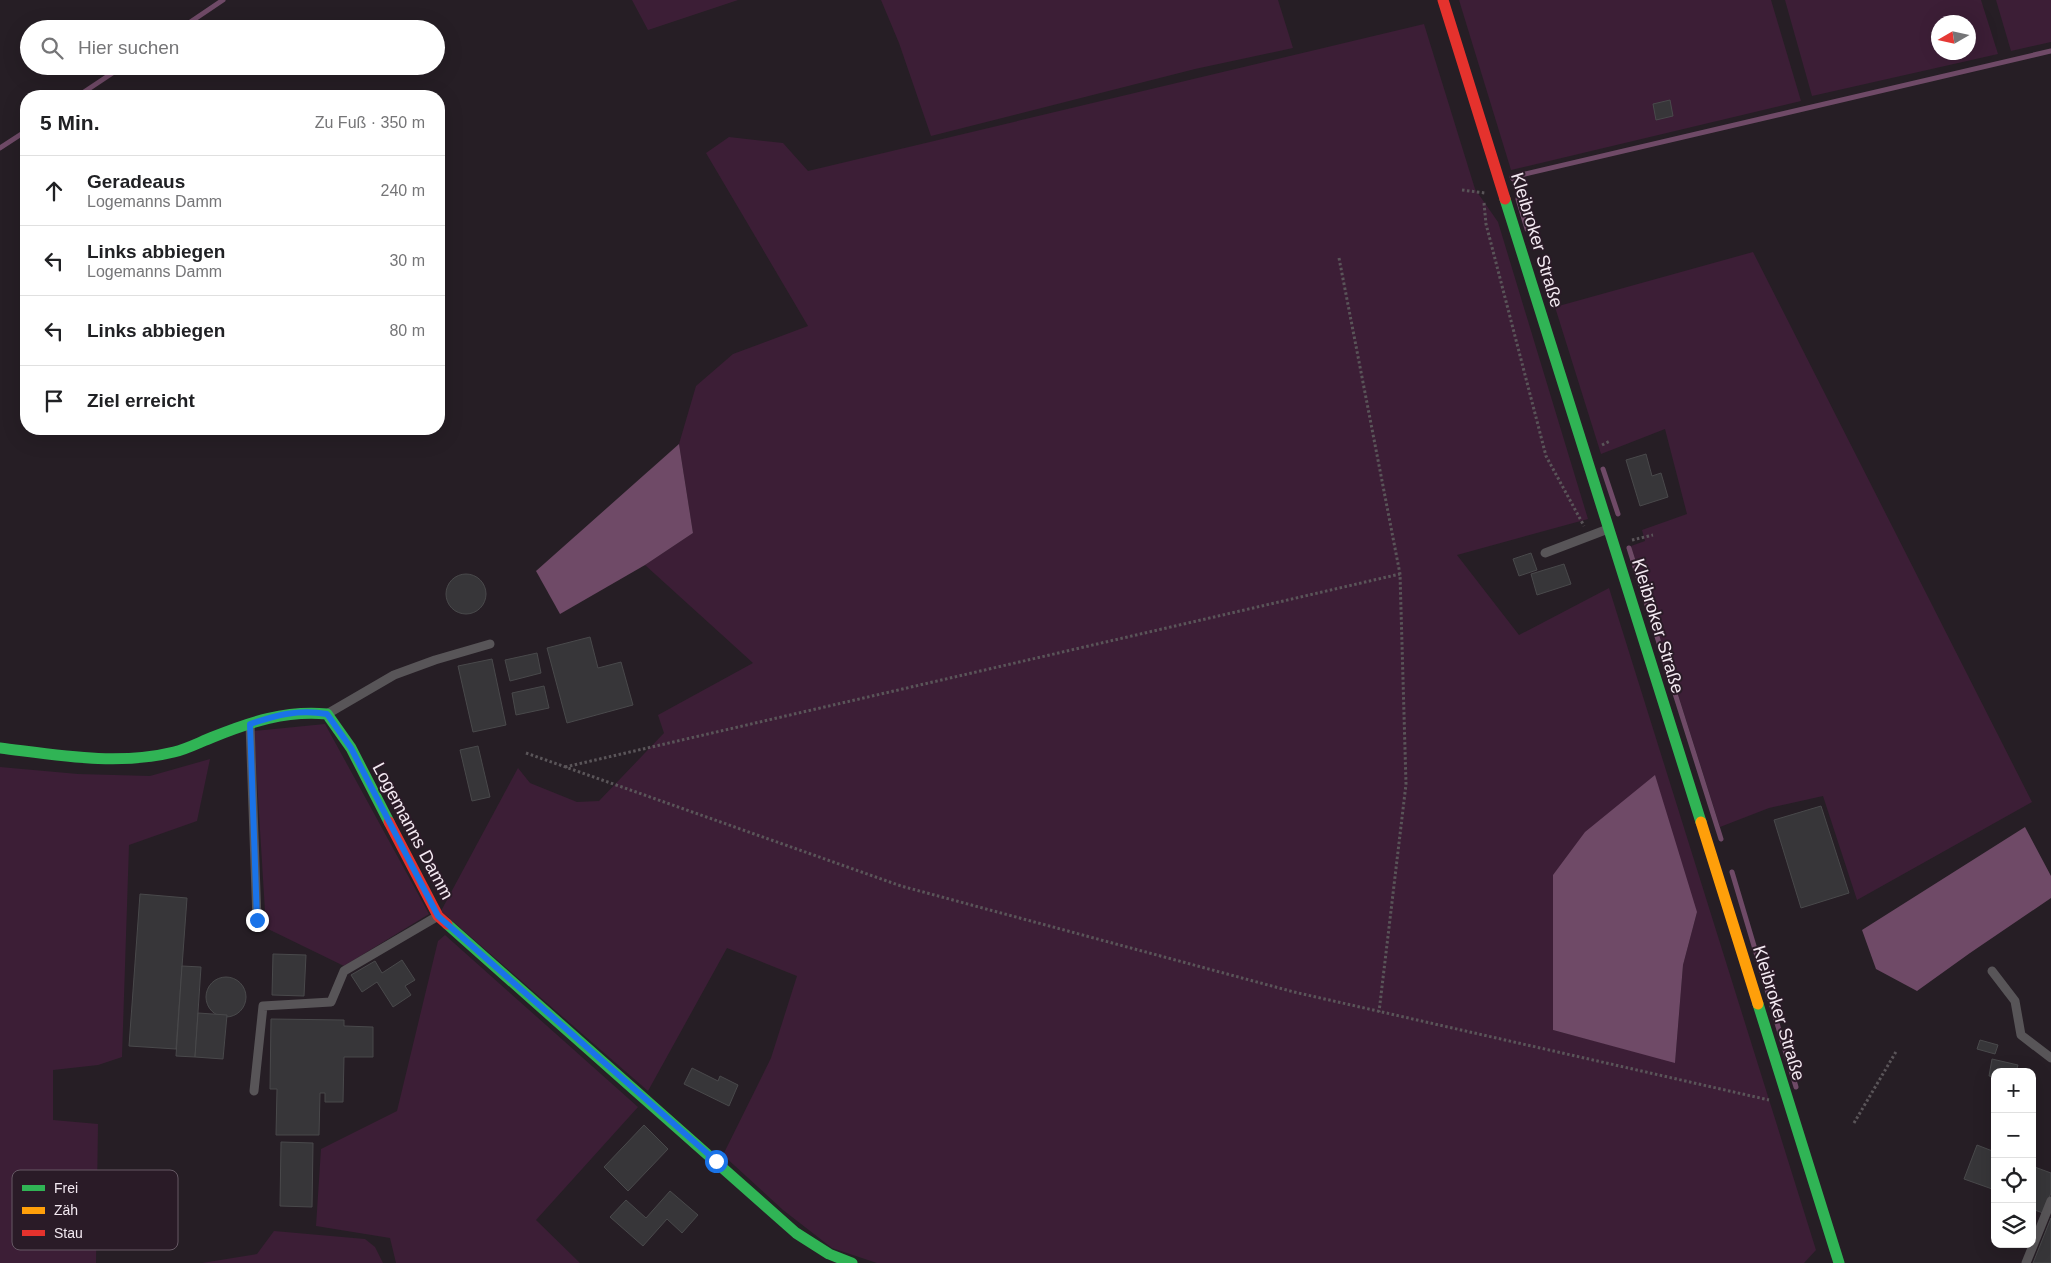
<!DOCTYPE html>
<html lang="de">
<head>
<meta charset="utf-8">
<style>
  body { margin:0; font-family:Helvetica,sans-serif; background:#f2f2f2; color:#202124 }
  .controls { position:absolute; right:15px; bottom:15px; display:grid; overflow:hidden; border-radius:10px; box-shadow:0 5px 20px #0002 }
  .controls button { width:45px; height:45px; display:grid; place-items:center; padding:0; border:0; border-bottom:1px solid #e0e0e0; background:#fff; color:#202124; font:25px sans-serif }
  .compass { position:absolute; left:1931px; top:15px; width:45px; height:45px; border-radius:50%; background:#fff; box-shadow:0 5px 20px #0002; rotate:261deg }
  .stop { position:absolute; width:15px; height:15px; margin:-11px; border:4px solid #1a73e8; border-radius:50%; background:#fff }
  .stop.end { background:#1a73e8; border-color:#fff; box-shadow:0 1px 5px #0008 }
  .list { margin:0; padding:0; list-style:none }
  h2 { display:flex; justify-content:space-between; align-items:center; height:65px; margin:0; padding:0 20px; font-size:21px }
  h2 small { font-size:16px; font-weight:400; color:#757577 }
  .list li { display:grid; grid-template-columns:32px 1fr auto; gap:15px; align-items:center; box-sizing:border-box; height:70px; padding:0 20px; border-top:1px solid #e0e0e0 }
  .list b { display:block; font-size:19px; white-space:nowrap }
  .list p { margin:0; font-size:16px; white-space:nowrap; color:#757577 }
  .list em { font-size:16px; font-style:normal; color:#757577 }
  .icon { flex:none; width:28px; height:28px; fill:none; stroke:currentColor; stroke-width:2; stroke-linecap:round; stroke-linejoin:round }
  .map { position:relative; flex:none; width:2051px; height:1263px; overflow:hidden }
  .search { position:absolute; background:#fff; box-shadow:0 5px 20px #0002; left:20px; top:20px; width:425px; height:55px; display:flex; align-items:center; gap:12px; box-sizing:border-box; padding:0 18px; border-radius:28px; color:#757577; font-size:19px }
  .panel { position:absolute; background:#fff; box-shadow:0 5px 20px #0002; left:20px; top:90px; width:425px; height:345px; border-radius:20px }
  .map>svg:first-child { display:block }
</style>
</head>
<body>
<div class="map">
<svg width="2051" height="1263" viewBox="0 0 2051 1263">
  <rect width="100%" height="100%" fill="#261e25"/>
  <!-- green -->
  <g fill="#3c1e36" fill-rule="evenodd">
    <path d="M632,0H738L648,30Z"/>
    <path d="M881,0H1278L1293,48L1195,69L931,136L899,43Z"/>
    <path d="M1459,0H1771L1801,101L1511,170Z"/>
    <path d="M1785,0H1981L1998,54L1812,96ZM1938,22H1968V52H1938Z"/>
    <path d="M1996,0H2051V42L2011,51Z"/>
    <path d="M1424,24L1475,189L1498,222L1588,519L1457,555L1519,635L1609,588L1816,1250L1804,1263H877L832,1248L783,1210L723,1155L771,1058L797,976L727,948L648,1091L441,911L518,768L530,783L577,802L599,801L664,733L658,715L753,663L645,565L693,533L679,444L696,386L733,354L808,326L706,153L729,137L783,143L808,171ZM1697,912L1683,965L1675,1062L1553,1030Z"/>
    <path d="M1753,252L2032,802L1857,900L1823,796L1769,808L1720,827L1631,546L1645,541L1642,530L1687,514L1665,429L1601,454L1555,307Z"/>
    <path d="M325,724L429,914L344,966L266,928L254,731Z"/>
    <path d="M210,759L197,821L129,845L122,1057L98,1065L53,1070V1120L98,1124L96,1263H0V767L78,774L150,776Z"/>
    <path d="M445,935L638,1107L536,1220L580,1263H396L390,1238L316,1226L321,1149L397,1111L438,941Z"/>
    <path d="M274,1231L365,1239L375,1247L383,1263H202L257,1254Z"/>
  </g>
  <!-- water -->
  <g fill="#6f4a67">
    <path d="M679,444L693,533L645,565L560,614L536,571Z"/>
    <path d="M1655,775L1697,912L1683,965L1675,1063L1553,1030V875L1585,832Z"/>
    <path d="M2025,827L2051,876V898L1970,953L1917,991L1876,969L1862,930Z"/>
  </g>
  <g fill="none" stroke-linecap="round" stroke-linejoin="round">
    <!-- stream -->
    <g stroke="#6f4a67" stroke-width="5">
      <path d="M180,29L223,0"/>
      <path d="M78,96L123,66"/>
      <path d="M0,148L26,131"/>
      <path d="M1513,179L1512,177L2051,51"/>
      <path d="M1518,199L1527,229"/>
      <path d="M1603,469L1618,514"/>
      <path d="M1629,548L1721,839"/>
      <path d="M1732,872L1796,1087"/>
    </g>
  </g>
  <!-- building -->
  <g fill="#373639" stroke="#49494b">
    <path d="M1670,100L1673,116L1656,120L1653,104Z"/>
    <path d="M1646,454L1652,476L1661,473L1668,497L1640,506L1626,460Z"/>
    <path d="M1531,553L1537,570L1519,576L1513,559Z"/>
    <path d="M1564,564L1571,584L1537,595L1531,574Z"/>
    <circle cx="466" cy="594" r="20"/>
    <path d="M590,637L598,668L621,662L633,705L567,723L547,648Z"/>
    <path d="M537,653L541,673L510,681L505,660Z"/>
    <path d="M492,659L506,725L473,732L458,666Z"/>
    <path d="M544,686L549,708L516,715L512,693Z"/>
    <path d="M478,746L490,797L472,801L460,750Z"/>
    <path d="M1821,806L1849,893L1801,908L1774,820Z"/>
    <path d="M140,894L187,898L176,1049L129,1046Z"/>
    <path d="M273,954L306,955L304,996L272,995Z"/>
    <path d="M402,960L415,980L405,986L411,995L393,1007L377,982L362,992L351,975L375,961L382,973Z"/>
    <path d="M182,966L201,967L195,1057L176,1056Z"/>
    <circle cx="226" cy="997" r="20"/>
    <path d="M198,1013L227,1015L223,1059L195,1057Z"/>
    <path d="M271,1019L344,1020V1026L373,1027V1057H344L343,1102H325V1093H320L319,1135H276L277,1089H270Z"/>
    <path d="M1980,1040L1998,1045L1995,1054L1977,1049Z"/>
    <path d="M1992,1059L2018,1065L2016,1072H1995V1077L1989,1076Z"/>
    <path d="M692,1068L718,1081L720,1076L738,1085L729,1106L684,1084Z"/>
    <path d="M644,1125L668,1149L628,1191L604,1167Z"/>
    <path d="M281,1142L313,1143L312,1207L280,1206Z"/>
    <path d="M1977,1145L1995,1152V1190L1964,1179Z"/>
    <path d="M2032,1166L2051,1173V1193L2043,1213L2032,1209Z"/>
    <path d="M670,1191L698,1215L682,1233L667,1219L643,1246L610,1217L626,1200L646,1218Z"/>
    <path d="M2051,1218V1263H2033Z"/>
  </g>
  <g fill="none" stroke-linecap="round" stroke-linejoin="round">
    <!-- path -->
    <g stroke="#5a5559" stroke-width="3" stroke-dasharray="2.5 2.5" stroke-linecap="butt">
      <path d="M1462,190L1485,193"/>
      <path d="M1484,203L1486,224L1546,456L1584,526"/>
      <path d="M1339,258L1400,574L1406,784L1379,1012"/>
      <path d="M1602,445L1610,441"/>
      <path d="M1632,540L1653,535"/>
      <path d="M526,753L901,886L1294,992L1769,1100"/>
      <path d="M565,767L1400,574"/>
      <path d="M1854,1123L1897,1050"/>
    </g>
    <!-- lane -->
    <g stroke="#585558" stroke-width="9">
      <path d="M1545,553L1608,529"/>
      <path d="M327,714L394,675L435,660L490,644"/>
      <path d="M250,724L257,920"/>
      <path d="M1992,971L2015,1001L2021,1035L2051,1058"/>
      <path d="M254,1091L263,1006L331,1002L344,971L438,916"/>
      <path d="M2026,1263L2051,1201"/>
    </g>
    <!-- fast -->
    <g stroke="#30b455" stroke-width="11">
      <path d="M1505,199L1701,822"/>
      <path d="M0,748C57,755 117,766 174,752C187,749 200,742 213,737C250,722 286,710 327,714L351,748L389,822"/>
      <path d="M447,924L796,1233L829,1254L852,1263"/>
      <path d="M1758,1004L1839,1263"/>
    </g>
    <!-- slow -->
    <path stroke="#ff9f0a" stroke-width="11" d="M1701,822L1758,1004"/>
    <!-- jam -->
    <g stroke="#e5322d" stroke-width="11">
      <path d="M1443,0L1505,199"/>
      <path d="M389,822L438,916L447,924"/>
    </g>
  </g>
  <g fill="none" stroke-linecap="round" stroke-linejoin="round">
    <!-- route -->
    <path stroke="#1a73e8" stroke-width="6" d="M257,920L250,724C277,715 298,709 327,714L351,748L438,916L716,1161"/>
  </g>
  <g text-anchor="middle" dominant-baseline="central" stroke-width="4" stroke-linejoin="round" paint-order="stroke">
    <!-- street labels -->
    <g font-size="18" fill="#f3e9f1" stroke="#2a1b27">
      <text transform="translate(1537 240) rotate(73)">Kleibroker Straße</text>
      <text transform="translate(1658 626) rotate(73)">Kleibroker Straße</text>
      <text transform="translate(413 831) rotate(62)">Logemanns Damm</text>
      <text transform="translate(1779 1013) rotate(73)">Kleibroker Straße</text>
    </g>
  </g>
  <!-- legend -->
  <rect x="12" y="1170" width="166" height="80" rx="8" fill="#2a1b27" stroke="#665964" stroke-width="1"/>
  <rect x="22" y="1185" width="23" height="6" fill="#30b455"/>
  <rect x="22" y="1207" width="23" height="7" fill="#ff9f0a"/>
  <rect x="22" y="1230" width="23" height="6" fill="#e5322d"/>
  <g font-size="14" fill="#f3e9f1">
    <text x="54" y="1193">Frei</text>
    <text x="54" y="1215">Zäh</text>
    <text x="54" y="1238">Stau</text>
  </g>
</svg>
<div class="controls">
<button>+</button>
<button>−</button>
<button><svg class="icon" aria-label="locate" viewBox="0 0 24 24"><circle cx="12" cy="12" r="6"/><path d="M12 2v4M12 18v4M2 12h4M18 12h4"/></svg></button>
<button><svg class="icon" aria-label="layers" viewBox="0 0 24 24"><path d="M12 4l9 5-9 5-9-5zM3 14l9 5 9-5"/></svg></button>
</div>
<svg class="compass" viewBox="-18 -18 36 36"><path d="M0-13l5 13h-10z" fill="#e53935"/><path d="M0 13l5-13h-10z" fill="#757577"/></svg>
<div class="stop" style="left:716px;top:1161px"></div>
<div class="stop end" style="left:257px;top:920px"></div>
<div class="search"><svg class="icon" aria-label="search" viewBox="0 0 24 24"><circle cx="10" cy="10" r="6"/><path d="M15 15l6 6"/></svg>Hier suchen</div>
<section class="panel">
<h2>5 Min.<small>Zu Fuß · 350 m</small></h2>
<ul class="list">
<li><svg class="icon" aria-label="ahead" viewBox="0 0 24 24"><path d="M12 20V5M6 11l6-6 6 6"/></svg><div><b>Geradeaus</b><p>Logemanns Damm</p></div><em>240 m</em></li>
<li><svg class="icon" aria-label="left" viewBox="0 0 24 24"><path d="M17 20v-9H6M10 6l-5 5 5 5"/></svg><div><b>Links abbiegen</b><p>Logemanns Damm</p></div><em>30 m</em></li>
<li><svg class="icon" aria-label="left" viewBox="0 0 24 24"><path d="M17 20v-9H6M10 6l-5 5 5 5"/></svg><div><b>Links abbiegen</b></div><em>80 m</em></li>
<li><svg class="icon" aria-label="arrive" viewBox="0 0 24 24"><path d="M6 21V4h12l-3 4 3 4H6"/></svg><div><b>Ziel erreicht</b></div></li>
</ul>
</section>
</div>
</body>
</html>
